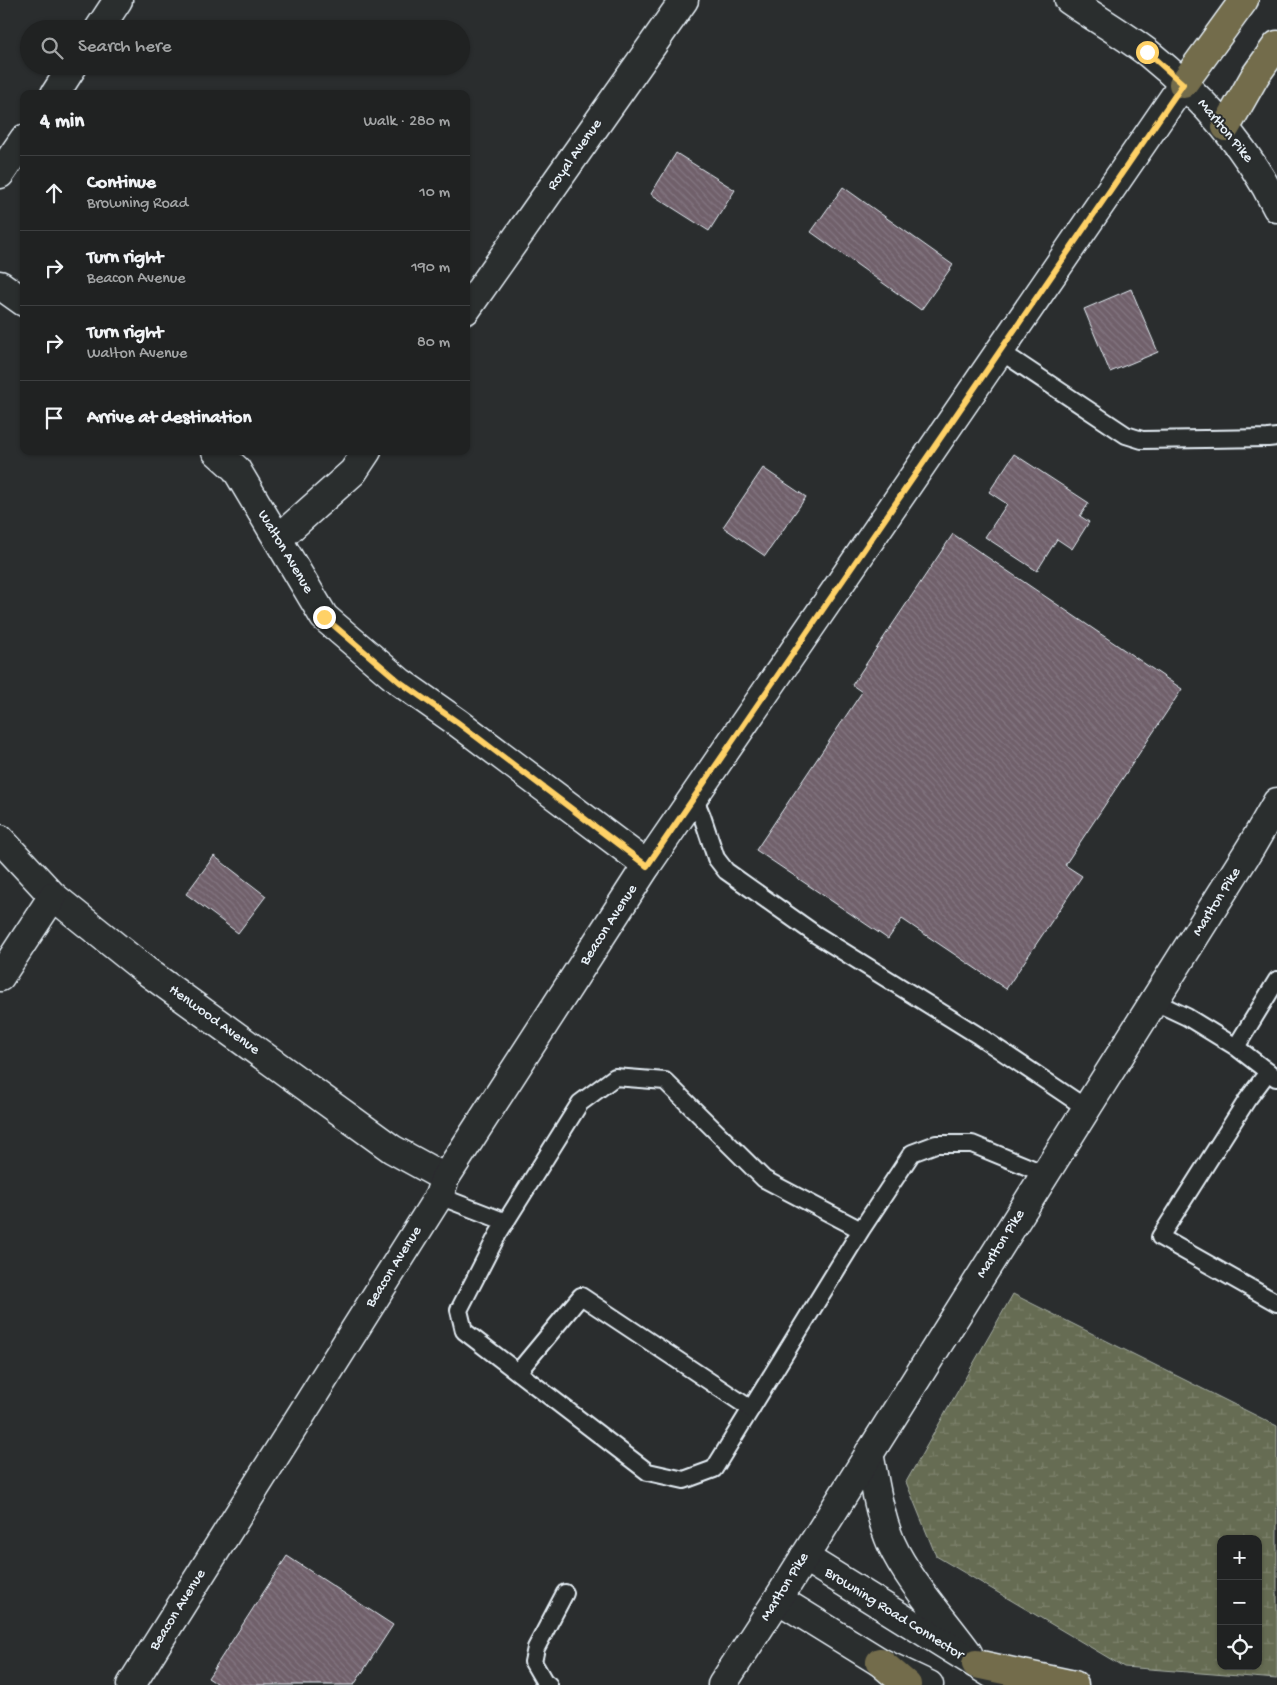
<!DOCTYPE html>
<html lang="en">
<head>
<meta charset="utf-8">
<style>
  body { margin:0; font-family:"Gochi Hand",sans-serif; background:#282a2a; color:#f1f3f6 }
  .controls { position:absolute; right:15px; bottom:15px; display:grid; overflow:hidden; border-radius:10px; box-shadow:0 1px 4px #0004 }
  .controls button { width:45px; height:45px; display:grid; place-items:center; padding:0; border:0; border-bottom:1px solid #3d3f40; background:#202222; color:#f1f3f6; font:25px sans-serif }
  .stop { position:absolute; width:15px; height:15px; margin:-11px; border:4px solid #ffd166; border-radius:50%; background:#fff }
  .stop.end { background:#ffd166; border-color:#fff; box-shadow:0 1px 5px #0008 }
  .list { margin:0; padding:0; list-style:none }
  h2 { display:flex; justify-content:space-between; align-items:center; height:65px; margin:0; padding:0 20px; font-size:21px }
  h2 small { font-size:16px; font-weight:400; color:#a2a4a5 }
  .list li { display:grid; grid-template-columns:32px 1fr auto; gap:15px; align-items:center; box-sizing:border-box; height:75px; padding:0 20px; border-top:1px solid #3d3f40 }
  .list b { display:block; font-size:19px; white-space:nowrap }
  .list p { margin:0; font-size:16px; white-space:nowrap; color:#a2a4a5 }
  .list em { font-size:16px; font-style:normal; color:#a2a4a5 }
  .icon { flex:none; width:28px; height:28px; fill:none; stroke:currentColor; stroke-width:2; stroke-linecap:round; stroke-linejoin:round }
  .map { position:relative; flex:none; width:1277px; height:1685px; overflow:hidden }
  .search { position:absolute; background:#202222; box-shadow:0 1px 4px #0004; left:20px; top:20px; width:450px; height:55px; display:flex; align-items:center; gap:12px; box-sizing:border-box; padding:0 18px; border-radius:28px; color:#a2a4a5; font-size:19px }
  .panel { position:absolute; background:#202222; box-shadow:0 1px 4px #0004; left:20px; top:90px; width:450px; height:365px; border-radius:10px }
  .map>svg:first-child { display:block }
</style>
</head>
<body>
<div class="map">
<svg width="1277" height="1685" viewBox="0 0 1277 1685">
  <defs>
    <pattern id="wetland-marsh" width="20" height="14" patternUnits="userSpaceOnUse" patternTransform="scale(1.25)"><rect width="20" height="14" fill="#666c52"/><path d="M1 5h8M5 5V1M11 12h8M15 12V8" fill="none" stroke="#7c816c"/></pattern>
    <pattern id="building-back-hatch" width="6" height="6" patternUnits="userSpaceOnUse" patternTransform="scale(1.25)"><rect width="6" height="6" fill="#70606b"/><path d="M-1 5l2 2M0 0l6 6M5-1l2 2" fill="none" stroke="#847781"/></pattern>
  </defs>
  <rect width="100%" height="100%" fill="#2a2d2e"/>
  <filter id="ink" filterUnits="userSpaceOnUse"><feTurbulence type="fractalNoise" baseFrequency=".02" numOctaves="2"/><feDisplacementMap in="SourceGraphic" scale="10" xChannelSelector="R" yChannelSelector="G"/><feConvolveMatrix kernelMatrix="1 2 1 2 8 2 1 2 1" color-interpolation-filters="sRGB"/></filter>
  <g filter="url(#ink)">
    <!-- wetland -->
    <path fill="url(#wetland-marsh)" stroke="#a7aea5" fill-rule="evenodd" d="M1013,1294L1277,1426V1679L1124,1667L936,1556L906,1482ZM1221,1539H1258V1666H1221Z"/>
    <!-- building -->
    <g fill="url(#building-back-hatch)" stroke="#e8f1f8">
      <path d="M676,153L735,190L709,231L651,194Z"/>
      <path d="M843,187L953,265L921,310L811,232Z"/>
      <path d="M1131,289L1158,352L1110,372L1084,309Z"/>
      <path d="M1014,454L1089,503L1080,516L1089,522L1072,549L1057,539L1037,571L985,537L1007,504L989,492Z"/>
      <path d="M763,468L806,497L765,556L723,527Z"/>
      <path d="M953,534L1182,689L1065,865L1082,876L1006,989L902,919L888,939L756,850L862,692L852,685Z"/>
      <path d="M214,856L266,896L238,933L186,894Z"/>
      <path d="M287,1556L393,1625L354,1685H219L208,1678Z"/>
    </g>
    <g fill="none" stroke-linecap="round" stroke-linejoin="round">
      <defs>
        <g id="service">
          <path d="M1000,351L1126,435L1142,440L1268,438L1277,437"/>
          <path d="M694,797L702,816L716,858L726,871L815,934L979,1036L1086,1108"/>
          <path d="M1153,1001L1187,1017L1236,1047L1276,1078"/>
          <path d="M1236,1047L1277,980"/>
          <path d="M1268,1072L1247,1100L1160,1237L1277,1303"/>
          <path d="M439,1196L506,1222"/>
          <path d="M861,1230L764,1179L665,1081L615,1077L580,1103L498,1234L459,1310L464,1331L648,1472L684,1480L714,1469L861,1230L912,1153L936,1144H972L1045,1174"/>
          <path d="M518,1372L581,1296L751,1409"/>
          <path d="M549,1685L544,1681L533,1662L536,1648L565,1593"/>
        </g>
        <g id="minor">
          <path d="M99,29L118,0"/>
          <path d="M55,94L73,66"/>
          <path d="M0,174L24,139"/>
          <path d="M0,285L24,302"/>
          <path d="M466,310L684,0"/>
          <path d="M216,451L236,469L324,617L400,682L457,722L647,865"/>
          <path d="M278,539L353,472L367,451"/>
          <path d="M0,839L53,896L145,970L392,1149L445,1178"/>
          <path d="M0,977L53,896"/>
          <path d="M131,1685L439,1196L445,1178L647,865L1183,84"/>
        </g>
        <g id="secondary">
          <path d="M1069,0C1095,18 1123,34 1148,53C1201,96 1247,146 1277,208"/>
          <path d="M869,1453C875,1483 879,1515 891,1543C907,1579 944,1620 968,1653"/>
          <path d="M804,1557L997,1677"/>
          <path d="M778,1599L880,1662L929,1685"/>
          <path d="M722,1685L778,1599L1251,847L1277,802"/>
        </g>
        <g id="trunk">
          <path d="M1183,84L1244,0"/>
          <path d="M1226,127L1255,76L1277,45"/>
          <path d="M880,1662L907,1685"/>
          <path d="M976,1664L1074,1685"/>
        </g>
      </defs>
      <!-- service casing -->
      <use href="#service" stroke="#e8f1f8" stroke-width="20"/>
      <!-- minor casing -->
      <use href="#minor" stroke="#e8f1f8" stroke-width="31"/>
      <!-- secondary casing -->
      <use href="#secondary" stroke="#e8f1f8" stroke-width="31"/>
      <!-- trunk casing -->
      <use href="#trunk" stroke="#e8f1f8" stroke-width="31"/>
      <!-- service -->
      <use href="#service" stroke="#2a2d2e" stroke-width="16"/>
      <!-- minor -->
      <use href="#minor" stroke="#2a2d2e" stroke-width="28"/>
      <!-- secondary -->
      <use href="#secondary" stroke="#2a2d2e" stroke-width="28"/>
      <!-- trunk -->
      <use href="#trunk" stroke="#736c4b" stroke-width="28"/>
    </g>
  </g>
  <g fill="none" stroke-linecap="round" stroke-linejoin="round" filter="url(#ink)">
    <!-- route -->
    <path stroke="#ffd166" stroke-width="6" d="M324,617L400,682L457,722L647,866L1183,84L1147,52"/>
  </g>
  <g text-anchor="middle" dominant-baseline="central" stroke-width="4" stroke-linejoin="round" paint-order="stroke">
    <!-- street labels -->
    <g font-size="15" fill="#e8f1f8" stroke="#2a2d2e">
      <text transform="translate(1225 131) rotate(50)">Marlton Pike</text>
      <text transform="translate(575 155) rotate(-55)">Royal Avenue</text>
      <text transform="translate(285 552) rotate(59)">Walton Avenue</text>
      <text transform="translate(1217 902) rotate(-58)">Marlton Pike</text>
      <text transform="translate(609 925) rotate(-57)">Beacon Avenue</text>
      <text transform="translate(214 1020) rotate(36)">Henwood Avenue</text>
      <text transform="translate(1001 1244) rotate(-58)">Marlton Pike</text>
      <text transform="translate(394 1267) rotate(-58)">Beacon Avenue</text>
      <text transform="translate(785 1587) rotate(-58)">Marlton Pike</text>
      <text transform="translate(178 1610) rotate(-58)">Beacon Avenue</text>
      <text transform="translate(894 1614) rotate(32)">Browning Road Connector</text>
    </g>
  </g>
</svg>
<div class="controls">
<button>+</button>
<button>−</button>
<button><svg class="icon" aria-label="locate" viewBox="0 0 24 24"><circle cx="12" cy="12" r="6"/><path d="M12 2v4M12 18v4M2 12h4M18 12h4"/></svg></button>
</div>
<div class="stop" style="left:1147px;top:52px"></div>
<div class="stop end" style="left:324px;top:617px"></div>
<div class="search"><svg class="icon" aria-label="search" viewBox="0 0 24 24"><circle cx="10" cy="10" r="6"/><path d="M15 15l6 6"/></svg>Search here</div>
<section class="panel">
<h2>4 min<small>Walk · 280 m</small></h2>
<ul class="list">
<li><svg class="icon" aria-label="ahead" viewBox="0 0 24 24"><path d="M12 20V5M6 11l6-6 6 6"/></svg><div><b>Continue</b><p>Browning Road</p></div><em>10 m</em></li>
<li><svg class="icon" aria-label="right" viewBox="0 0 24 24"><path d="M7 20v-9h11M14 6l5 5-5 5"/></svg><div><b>Turn right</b><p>Beacon Avenue</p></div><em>190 m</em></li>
<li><svg class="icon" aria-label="right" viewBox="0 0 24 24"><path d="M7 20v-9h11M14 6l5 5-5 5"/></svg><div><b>Turn right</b><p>Walton Avenue</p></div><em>80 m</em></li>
<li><svg class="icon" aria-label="arrive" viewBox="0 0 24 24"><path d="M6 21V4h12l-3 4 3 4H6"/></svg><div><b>Arrive at destination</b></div></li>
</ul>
</section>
</div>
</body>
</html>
